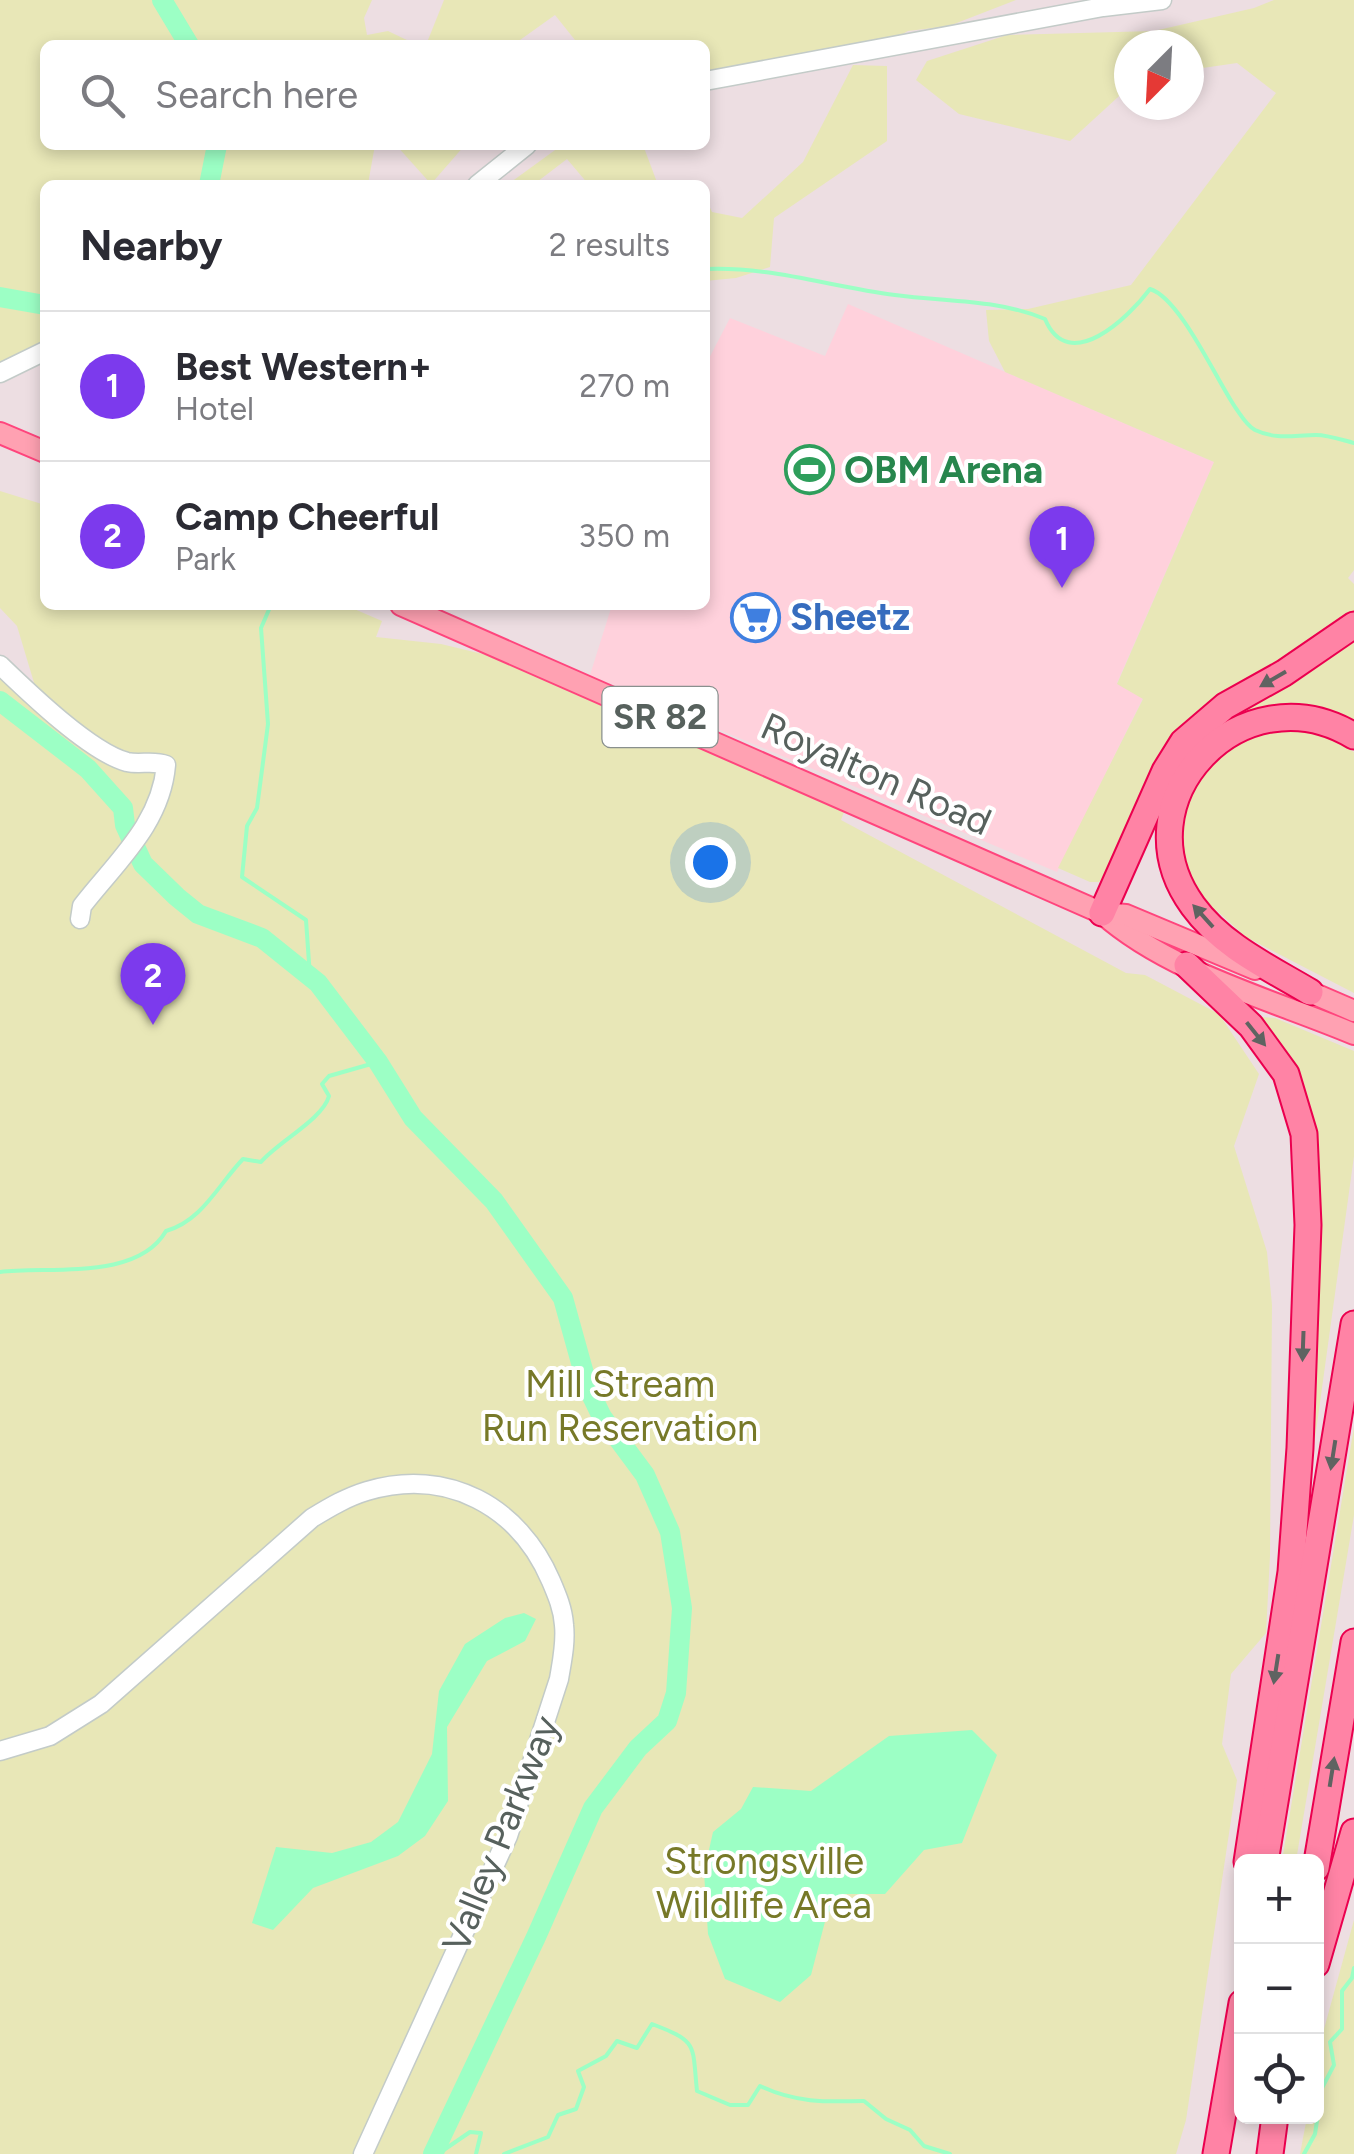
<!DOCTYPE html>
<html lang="en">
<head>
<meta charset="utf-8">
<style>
  body { margin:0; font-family:Figtree,sans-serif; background:#f2f2f3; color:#2b2b33 }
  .controls { position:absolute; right:30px; bottom:30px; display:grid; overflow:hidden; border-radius:15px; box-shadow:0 5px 15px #0003 }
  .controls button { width:90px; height:90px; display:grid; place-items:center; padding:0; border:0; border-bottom:2px solid #e1e1e2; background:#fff; color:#2b2b33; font:50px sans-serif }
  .compass { position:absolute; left:1114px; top:30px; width:90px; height:90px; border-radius:50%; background:#fff; box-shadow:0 5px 15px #0003; rotate:204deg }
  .you { position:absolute; left:710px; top:862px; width:35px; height:35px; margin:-25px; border:8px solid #fff; border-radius:50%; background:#1a73e8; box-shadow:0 0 0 15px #1a73e833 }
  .badge { display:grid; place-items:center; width:65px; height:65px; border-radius:50%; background:#7c3aed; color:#fff; font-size:32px; font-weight:700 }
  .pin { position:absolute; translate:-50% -82px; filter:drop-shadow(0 2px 5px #0008) }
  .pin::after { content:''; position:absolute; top:52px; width:35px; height:30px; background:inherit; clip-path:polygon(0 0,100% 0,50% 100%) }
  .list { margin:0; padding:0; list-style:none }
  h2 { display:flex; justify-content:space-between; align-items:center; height:130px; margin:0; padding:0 40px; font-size:42px }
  h2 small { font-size:32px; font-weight:400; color:#7c7c81 }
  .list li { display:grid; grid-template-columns:65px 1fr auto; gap:30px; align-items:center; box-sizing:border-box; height:150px; padding:0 40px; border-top:2px solid #e1e1e2 }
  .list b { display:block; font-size:38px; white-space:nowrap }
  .list p { margin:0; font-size:32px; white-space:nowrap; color:#7c7c81 }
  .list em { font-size:32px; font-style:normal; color:#7c7c81 }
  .icon { flex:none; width:55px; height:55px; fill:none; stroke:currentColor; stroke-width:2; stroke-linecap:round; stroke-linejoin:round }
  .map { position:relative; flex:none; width:1354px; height:2154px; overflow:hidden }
  .search { position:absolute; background:#fff; box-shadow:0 5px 15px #0003; left:40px; top:40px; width:670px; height:110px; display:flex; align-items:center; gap:25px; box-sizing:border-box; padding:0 35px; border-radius:15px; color:#7c7c81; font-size:38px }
  .panel { position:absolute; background:#fff; box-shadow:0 5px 15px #0003; left:40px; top:180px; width:670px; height:430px; border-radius:15px }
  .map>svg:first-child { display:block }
</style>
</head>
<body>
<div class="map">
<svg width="1354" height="2154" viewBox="0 0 1354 2154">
  <rect width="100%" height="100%" fill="#eddee2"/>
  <!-- commercial -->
  <path fill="#ffd1dc" d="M848,304L1214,462L1117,683L1143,698L1057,872L590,675L612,605H705V366L730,318L825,356Z"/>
  <!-- green -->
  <g fill="#e8e7b7">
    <path d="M0,0H372L364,18L367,35L388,31L411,42L410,45H45V145H375L368,184L365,185H45V351L0,371Z"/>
    <path d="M444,0H1016L949,26L908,31L873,51L705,83V45H579L555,15L513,45H426Z"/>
    <path d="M1274,0H1354V570L1348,578L1354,584V614L1341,626L1277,662L1177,731L1149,774L1108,872L1099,882H1090L1058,868L1143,699L1117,684L1214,462L1005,372L989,341L986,310L1028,309L1131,285L1276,93L1237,63L1189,70V45H1129V87L1070,141L959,114L916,80L927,61L1007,35L1154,31L1254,8Z"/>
    <path d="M853,65L887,66V141L774,218L770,267L736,278L705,281V197L712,212L742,218L803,162Z"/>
    <path d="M396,145H465L431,184Z"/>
    <path d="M562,145H643L658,185H589L567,159L533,185H507Z"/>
    <path d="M0,491L45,505V605H345L382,621L376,637L441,644L499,658L848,801L841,820L1126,973L1145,975L1219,1014L1259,1074L1234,1146L1267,1252L1272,1305L1270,1556L1266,1633L1231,1674L1222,1744L1237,1780L1186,2120L1176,2154H0V666L38,696L17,626L0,608Z"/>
    <path d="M1354,631V722C1310,699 1270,703 1225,719Z"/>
    <path d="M1267,728L1315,731L1354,752V993L1246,937L1216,910L1212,913C1199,893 1185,873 1181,849C1177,819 1194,773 1218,756C1233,745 1251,737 1267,728Z"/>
    <path d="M1261,1017L1275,1018L1354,1051V1156L1302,1533L1314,1208Z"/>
    <path d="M1354,1427V1515L1296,1861H1282Z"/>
    <path d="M1354,1920V2154H1300L1307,2117L1316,2116L1317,2062L1321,2040Z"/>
  </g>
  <!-- water -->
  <g fill="#9cffc5">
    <path d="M524,1613L536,1619L525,1641L487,1661L447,1727L448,1801L425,1836L398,1856L313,1888L273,1930L252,1923L276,1847L332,1853L371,1842L398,1822L432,1754L439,1691L465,1644L505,1618Z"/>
    <path d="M972,1730L997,1755L962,1843L924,1850L885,1894H843L827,1914L811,1975L780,2002L725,1979L708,1934L704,1872L713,1832L741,1809L753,1787L811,1791L889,1736Z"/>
  </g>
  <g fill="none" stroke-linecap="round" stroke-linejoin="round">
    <!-- stream -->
    <g stroke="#9cffc5" stroke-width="4">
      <path d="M705,269C770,266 831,287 895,295C946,302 997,299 1045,319C1069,376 1129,317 1150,289C1180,298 1216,379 1235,407C1241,415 1246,425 1255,430C1276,440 1294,435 1316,435C1328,435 1342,440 1354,443"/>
      <path d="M271,605L261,628L268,724L257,808L247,826L242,877L306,920L310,977"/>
      <path d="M0,1272C50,1266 137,1281 166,1231C202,1221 218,1185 243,1159L261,1162C278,1142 323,1119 329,1096L322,1084L329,1076L378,1062"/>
      <path d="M438,2154L470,2132L481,2133L476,2154"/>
      <path d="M504,2154L548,2137L558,2115L576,2109L584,2087L578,2071L606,2056L617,2041L637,2048L652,2024C699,2042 692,2044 697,2091L730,2105H748L760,2086C796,2103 825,2102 864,2101L886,2119L910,2130L924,2146L950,2154"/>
      <path d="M1304,2154L1315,2134L1322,2088L1334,2065L1330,2042L1342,2029V1991L1352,1978L1354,1968"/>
    </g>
    <!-- river -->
    <g stroke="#9cffc5" stroke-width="20">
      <path d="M162,0L189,45"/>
      <path d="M209,185L217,145"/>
      <path d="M0,297L45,305"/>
      <path d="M0,701L88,769L123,808L125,825L143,864L177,897L198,914L262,938L318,983L378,1062L413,1118L494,1201L563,1298L588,1388L602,1417L645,1475L670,1532L682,1608L676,1693L667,1721L638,1748L593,1808L536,1937L433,2154"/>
    </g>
    <defs>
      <g id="minor">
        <path d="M705,81L1103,7L1162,0"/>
        <path d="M477,185L527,145"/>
        <path d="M0,373L45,351"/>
        <path d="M0,665C28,692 90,752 127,762C140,765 153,760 166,765C161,824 116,862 82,906L80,919"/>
        <path d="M0,1751L50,1736L101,1704L312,1518C330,1507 347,1497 367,1491C447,1467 519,1506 551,1581C557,1595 563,1609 564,1625C566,1643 562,1661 559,1679L508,1836L363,2154"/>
      </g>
      <g id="major">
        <path d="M0,433L45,452"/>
        <path d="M401,605L1102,913C1168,972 1273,1000 1354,1034"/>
        <path d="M1102,913L1126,915L1255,969"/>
        <path d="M1296,986L1354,1011"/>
      </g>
      <g id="highway">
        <path d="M1102,913L1165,771L1183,742L1225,706L1284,673L1354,625"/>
        <path d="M1187,965L1251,1026L1286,1074L1304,1134L1308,1225L1300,1448L1291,1572L1247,1862"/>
        <path d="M1310,992C1270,968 1222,946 1193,906C1116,801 1242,668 1354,736"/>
        <path d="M1265,1862L1354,1324"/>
        <path d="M1316,1868L1354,1642"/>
        <path d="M1316,1964L1354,1832"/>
        <path d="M1216,2154L1242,2003"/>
        <path d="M1270,2154L1275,2116"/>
      </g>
    </defs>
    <!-- minor casing -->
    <use href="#minor" stroke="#c3cbc8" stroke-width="21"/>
    <!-- major casing -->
    <use href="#major" stroke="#ff457d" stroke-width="24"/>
    <!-- highway casing -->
    <use href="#highway" stroke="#eb004f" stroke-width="29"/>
    <!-- minor -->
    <use href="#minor" stroke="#fff" stroke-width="18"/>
    <!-- major -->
    <use href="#major" stroke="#ffa1b2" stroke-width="20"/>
    <!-- highway -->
    <use href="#highway" stroke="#ff83a5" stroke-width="25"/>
  </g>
  <!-- one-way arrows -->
  <defs><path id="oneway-solid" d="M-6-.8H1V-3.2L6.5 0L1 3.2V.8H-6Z" transform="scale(2.5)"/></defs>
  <g fill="#5f6361">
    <use href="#oneway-solid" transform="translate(1273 679) rotate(150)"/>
    <use href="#oneway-solid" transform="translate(1203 916) rotate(-132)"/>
    <use href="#oneway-solid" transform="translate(1256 1034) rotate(51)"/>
    <use href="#oneway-solid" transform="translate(1303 1346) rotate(92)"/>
    <use href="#oneway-solid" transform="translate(1333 1455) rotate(99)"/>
    <use href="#oneway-solid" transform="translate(1276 1669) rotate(99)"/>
    <use href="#oneway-solid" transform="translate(1332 1772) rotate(-81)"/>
  </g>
  <!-- icons -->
  <defs>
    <symbol id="stadium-ring" viewBox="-11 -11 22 22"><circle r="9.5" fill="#fff" stroke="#2e9e5b" stroke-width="1.5"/><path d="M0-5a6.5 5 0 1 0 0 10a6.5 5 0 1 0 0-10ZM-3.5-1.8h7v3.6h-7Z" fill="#2e9e5b"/></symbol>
    <symbol id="supermarket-ring" viewBox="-11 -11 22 22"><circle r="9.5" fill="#fff" stroke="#3f7fe0" stroke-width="1.5"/><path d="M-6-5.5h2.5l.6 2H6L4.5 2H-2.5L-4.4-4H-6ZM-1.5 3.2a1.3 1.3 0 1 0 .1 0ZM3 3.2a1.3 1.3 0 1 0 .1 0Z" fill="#3f7fe0"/></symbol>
  </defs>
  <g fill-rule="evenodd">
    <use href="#stadium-ring" x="782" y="442" width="55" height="55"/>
    <use href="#supermarket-ring" x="728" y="590" width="55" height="55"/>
  </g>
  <g text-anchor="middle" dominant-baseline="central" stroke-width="8" stroke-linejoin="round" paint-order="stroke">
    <!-- shield labels -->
    <rect fill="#fff" stroke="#89908e" stroke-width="2.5" x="602.5" y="687" width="115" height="60" rx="8"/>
    <g font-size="35" font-weight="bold" fill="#57615d">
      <text x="660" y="717">SR 82</text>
    </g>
    <!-- leisure labels -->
    <g font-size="38" font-weight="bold" fill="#27864d" stroke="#fff" text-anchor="start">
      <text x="844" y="470">OBM Arena</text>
    </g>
    <!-- shop labels -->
    <g font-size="38" font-weight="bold" fill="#366cbe" stroke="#fff" text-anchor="start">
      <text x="790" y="617">Sheetz</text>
    </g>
    <!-- street labels -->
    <g font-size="38" fill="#57615d" stroke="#fff">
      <text transform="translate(876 774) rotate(24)">Royalton Road</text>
      <text transform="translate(501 1834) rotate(-68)">Valley Parkway</text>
    </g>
    <!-- park labels -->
    <g font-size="38" fill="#777928" stroke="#fff">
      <text x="620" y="1384">Mill Stream<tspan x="620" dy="44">Run Reservation</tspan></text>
      <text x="764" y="1861">Strongsville<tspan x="764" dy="44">Wildlife Area</tspan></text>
    </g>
  </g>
</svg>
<div class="controls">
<button>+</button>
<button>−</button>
<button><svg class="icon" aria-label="locate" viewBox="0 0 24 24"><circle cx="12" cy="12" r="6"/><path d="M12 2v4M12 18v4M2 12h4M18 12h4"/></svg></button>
</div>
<svg class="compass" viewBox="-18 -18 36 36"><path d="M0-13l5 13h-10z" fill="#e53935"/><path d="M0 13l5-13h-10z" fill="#7c7c81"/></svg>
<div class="you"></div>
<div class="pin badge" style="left:1062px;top:588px">1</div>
<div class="pin badge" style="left:153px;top:1025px">2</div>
<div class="search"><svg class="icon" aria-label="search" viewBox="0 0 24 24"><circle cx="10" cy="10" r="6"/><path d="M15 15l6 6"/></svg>Search here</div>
<section class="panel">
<h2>Nearby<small>2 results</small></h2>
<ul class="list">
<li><span class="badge">1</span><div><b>Best Western+</b><p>Hotel</p></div><em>270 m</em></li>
<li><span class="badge">2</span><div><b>Camp Cheerful</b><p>Park</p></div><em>350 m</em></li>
</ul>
</section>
</div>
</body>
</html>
